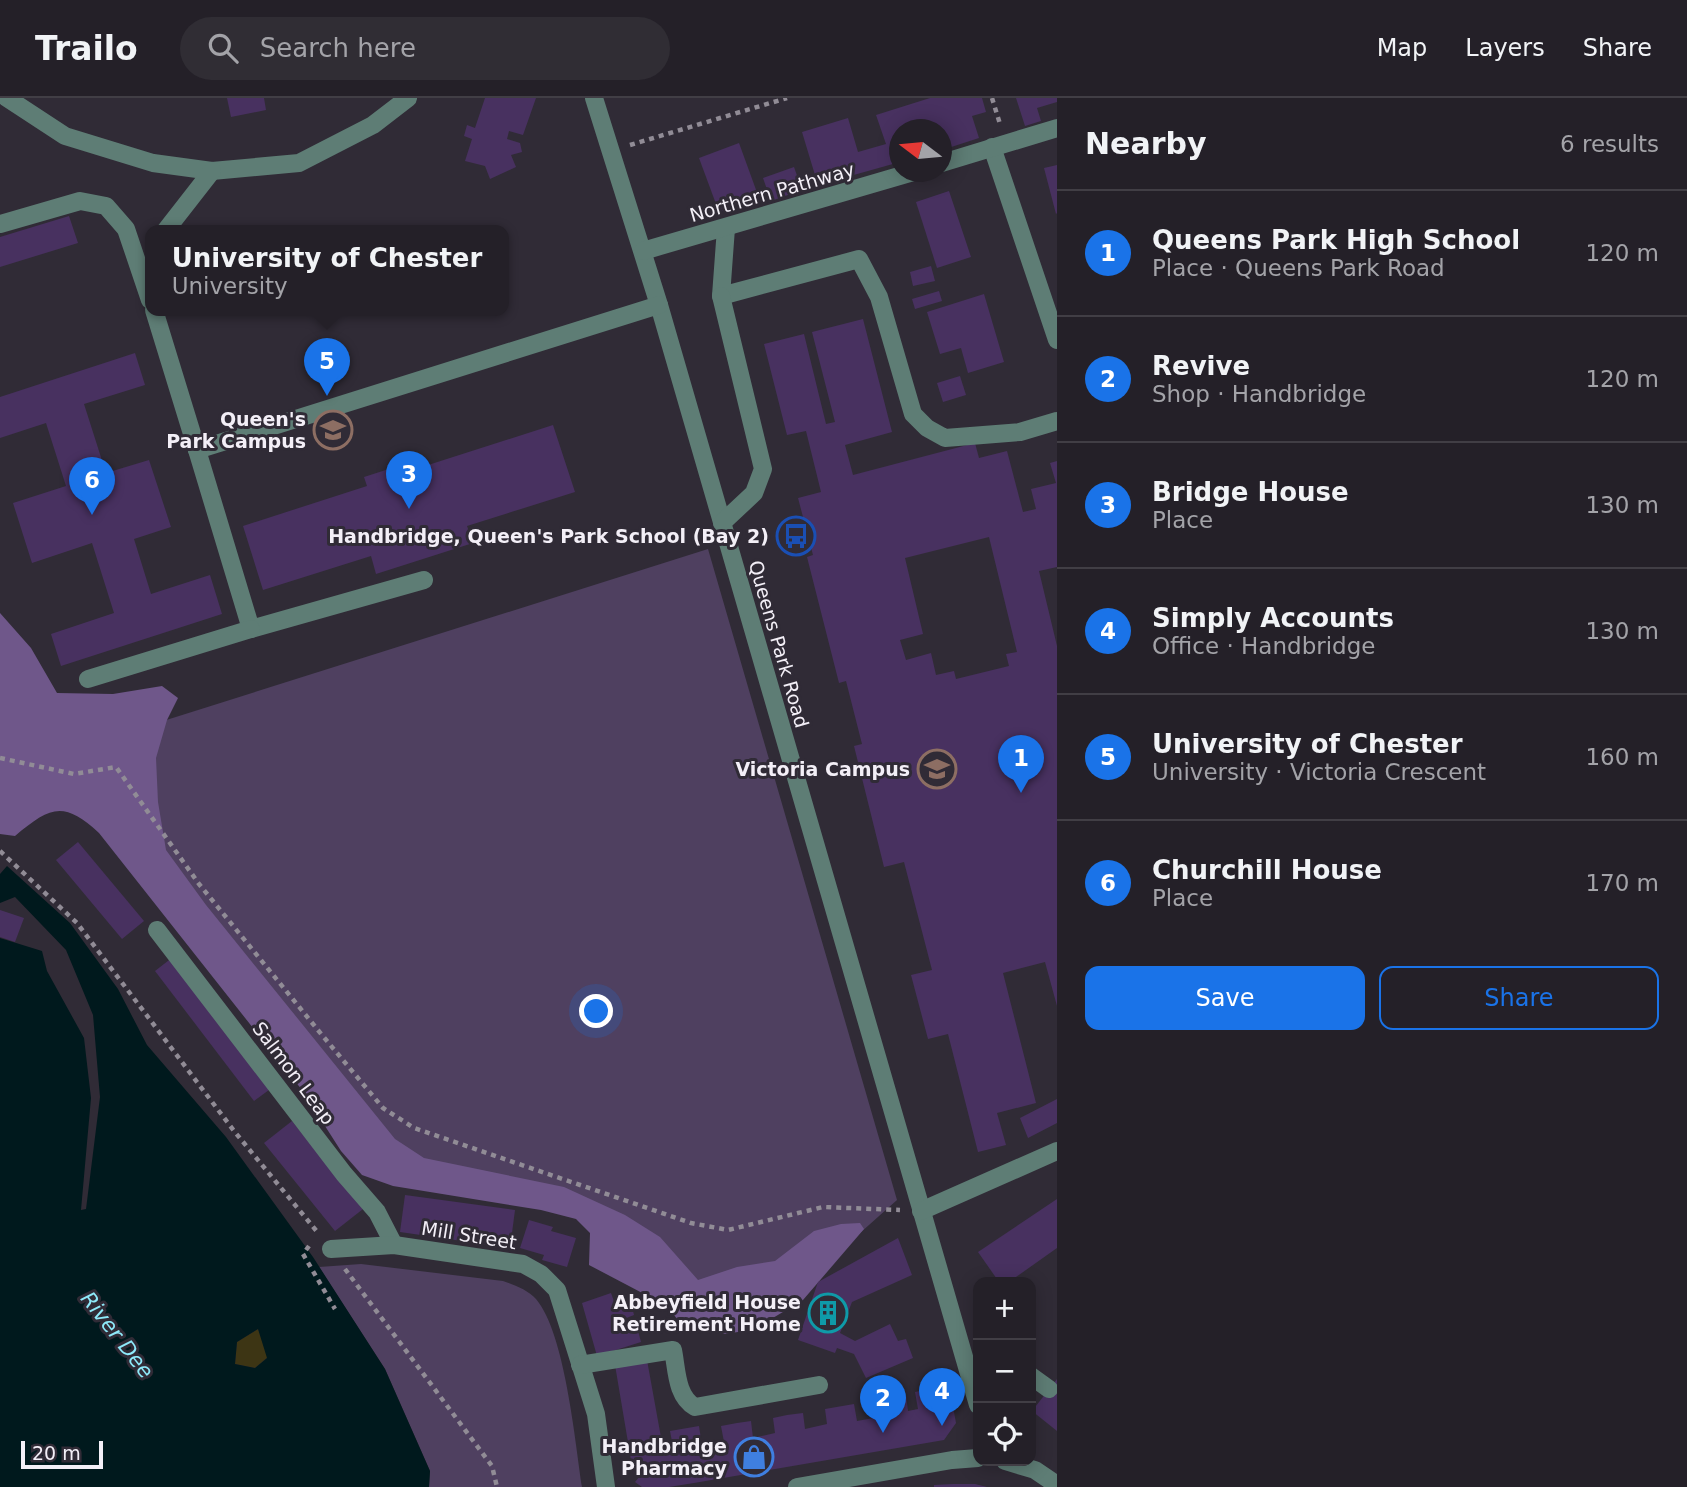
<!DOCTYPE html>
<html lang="en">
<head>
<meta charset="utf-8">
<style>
  body { margin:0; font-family:"DejaVu Sans",sans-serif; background:#302d34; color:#f1f3f6 }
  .controls { position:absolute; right:21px; bottom:21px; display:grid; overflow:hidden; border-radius:14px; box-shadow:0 4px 18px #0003 }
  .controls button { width:63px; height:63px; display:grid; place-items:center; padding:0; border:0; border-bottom:2px solid #413e45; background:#242028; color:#f1f3f6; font:35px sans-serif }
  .compass { position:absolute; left:889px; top:21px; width:63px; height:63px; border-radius:50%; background:#242028; box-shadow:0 4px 18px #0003; rotate:286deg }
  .scale { position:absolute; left:21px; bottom:18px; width:82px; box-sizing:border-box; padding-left:7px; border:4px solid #f3eff7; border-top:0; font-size:19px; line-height:24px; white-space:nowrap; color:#f3eff7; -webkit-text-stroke:5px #302b36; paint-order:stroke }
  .you { position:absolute; left:597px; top:914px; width:24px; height:24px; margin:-18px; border:5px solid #fff; border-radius:50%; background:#1a73e8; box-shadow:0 0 0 10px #1a73e833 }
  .badge { display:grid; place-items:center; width:46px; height:46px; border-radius:50%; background:#1a73e8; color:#fff; font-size:23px; font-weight:700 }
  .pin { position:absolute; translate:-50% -58px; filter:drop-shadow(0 2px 4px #0008) }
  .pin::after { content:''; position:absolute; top:37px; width:24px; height:21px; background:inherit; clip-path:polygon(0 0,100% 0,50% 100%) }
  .popup { position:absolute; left:145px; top:127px; width:364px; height:91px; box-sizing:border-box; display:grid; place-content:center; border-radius:14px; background:#242028; filter:drop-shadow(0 2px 5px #0005); font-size:23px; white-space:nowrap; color:#a3a3a8 }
  .popup b { font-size:26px; color:#f1f3f6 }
  .popup::after { content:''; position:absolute; left:50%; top:100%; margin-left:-14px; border:14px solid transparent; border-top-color:#242028 }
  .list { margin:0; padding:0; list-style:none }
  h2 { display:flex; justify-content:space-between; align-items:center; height:91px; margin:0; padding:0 28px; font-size:30px }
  h2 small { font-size:23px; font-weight:400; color:#a3a3a8 }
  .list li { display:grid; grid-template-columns:46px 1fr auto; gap:21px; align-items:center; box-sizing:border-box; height:126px; padding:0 28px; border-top:2px solid #413e45 }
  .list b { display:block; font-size:26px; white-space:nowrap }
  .list p { margin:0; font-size:23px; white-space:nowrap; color:#a3a3a8 }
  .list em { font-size:23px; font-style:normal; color:#a3a3a8 }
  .actions { display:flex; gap:14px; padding:21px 28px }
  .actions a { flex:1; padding:16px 0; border:2px solid #1a73e8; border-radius:14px; text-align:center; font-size:24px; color:#1a73e8 }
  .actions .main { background:#1a73e8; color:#fff }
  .icon { flex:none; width:38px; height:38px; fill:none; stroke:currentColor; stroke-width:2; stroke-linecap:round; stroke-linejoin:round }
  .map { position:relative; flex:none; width:1057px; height:1389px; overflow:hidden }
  header { display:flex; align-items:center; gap:42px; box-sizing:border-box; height:98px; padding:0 35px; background:#242028; border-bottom:2px solid #413e45 }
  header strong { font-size:33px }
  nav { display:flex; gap:38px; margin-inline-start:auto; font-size:24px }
  .search { width:490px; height:63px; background:#302d34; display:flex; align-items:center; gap:18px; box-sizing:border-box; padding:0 24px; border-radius:38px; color:#a3a3a8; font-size:26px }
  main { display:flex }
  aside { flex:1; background:#242028 }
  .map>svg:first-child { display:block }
</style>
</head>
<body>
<header>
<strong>Trailo</strong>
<div class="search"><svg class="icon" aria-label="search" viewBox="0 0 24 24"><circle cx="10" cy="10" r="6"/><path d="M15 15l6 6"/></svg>Search here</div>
<nav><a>Map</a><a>Layers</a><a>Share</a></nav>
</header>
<main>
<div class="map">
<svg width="1057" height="1389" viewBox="0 0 1057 1389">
  <rect width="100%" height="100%" fill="#302b36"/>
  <!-- green -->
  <g fill="#4f4060">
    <path d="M708,451L897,1102L795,1193L701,1203L598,1114L393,1075L92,700L160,624Z"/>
    <path d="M361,1166L503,1183C514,1187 528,1192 536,1201C565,1235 575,1343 582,1389H429L430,1373L385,1271L319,1169Z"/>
  </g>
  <!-- forest -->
  <path fill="#6f578a" d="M0,515L31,550L57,595L113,596L162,588L178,600L167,622L156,660L158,704L166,752L206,807L395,1041L424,1060L564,1089L625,1117L660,1139L698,1182L737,1169L775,1163L814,1133L841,1126L860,1125L864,1131L803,1202L753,1232L723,1236L681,1226L667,1208L589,1167L590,1135L576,1121L541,1112L393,1088L362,1077L341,1053L302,992L99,735C63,702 50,709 15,738L0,736Z"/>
  <!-- sand -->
  <path fill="#3d3514" d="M258,1231L268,1259L255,1270L235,1266L237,1244Z"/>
  <!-- water -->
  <path fill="#00191d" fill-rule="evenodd" d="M7,768L70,825L118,891L147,947L226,1039L313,1159L385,1271L430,1373L429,1389H0V840L42,853L47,873L84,940L91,1000L81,1112L86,1111L100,999L93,917L66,852L15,799L0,805V776ZM258,1231L267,1260L255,1270L235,1266L237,1244Z"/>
  <!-- building -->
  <g fill="#483160" fill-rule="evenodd">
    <path d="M227,0H264L266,12L231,19Z"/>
    <path d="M485,0H536L523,37L509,33L507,41L520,45L522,54L511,57L516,69L490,81L485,68L465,63L472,41L464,38L467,27L475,30Z"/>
    <path d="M930,0H982L986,14L972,18L979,40L942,52V32H900V64L818,87L802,34L848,20L858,54L886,46L876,17Z"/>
    <path d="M1016,0H1057V4L1037,10L1041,23L1025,28Z"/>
    <path d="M739,45L759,100L719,114L699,60Z"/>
    <path d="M1057,67V115L1056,116L1044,70Z"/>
    <path d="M794,69L802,92L771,103L763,80Z"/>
    <path d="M949,93L971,159L937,170L916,104Z"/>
    <path d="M69,118L78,145L0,169V139Z"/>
    <path d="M931,168L935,183L913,188L910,174Z"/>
    <path d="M939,193L942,203L915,211L912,201Z"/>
    <path d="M984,196L1004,264L968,275L961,250L940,256L927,214Z"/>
    <path d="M863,221L892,334L845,347L853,377L975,345L979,360L1007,353L1023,414L1036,411L1031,391L1056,385L1050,365L1057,363V469L1039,473L1057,548V908L1045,864L1003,875L1036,1005L997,1015L1006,1047L978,1054L948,936L928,941L911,877L932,872L904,764L884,769L854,648L862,646L846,583L839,585L807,459L813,457L798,400L821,394L806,333L787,337L764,246L804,236L826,326L835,324L812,234ZM989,439L1017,554L1006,556L1009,568L956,581L954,573L936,577L931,555L906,562L900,542L923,536L905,460Z"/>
    <path d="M135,255L145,287L84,306L106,375L149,362L171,429L134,441L151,496L210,477L222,516L61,568L51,536L114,515L92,445L32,465L13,405L66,388L46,325L0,340V299Z"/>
    <path d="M960,278L966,297L943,304L937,285Z"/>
    <path d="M553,327L575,394L467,428L473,445L376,476L371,458L263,492L243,428L367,388L364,379L423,360L425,368Z"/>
    <path d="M78,744L144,823L122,841L56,762Z"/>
    <path d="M0,812L24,820L15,844L0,839Z"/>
    <path d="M173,859L273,989L254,1003L155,873Z"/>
    <path d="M1057,1001V1025L1028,1040L1020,1020Z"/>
    <path d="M292,1023L363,1111L335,1133L264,1045Z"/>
    <path d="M405,1097L515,1112L510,1150L400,1134Z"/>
    <path d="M1057,1101V1150L1009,1184H999L978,1154Z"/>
    <path d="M529,1122L553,1129L551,1133L576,1140L567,1169L542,1162L544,1157L520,1150Z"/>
    <path d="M898,1140L912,1177L852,1204L840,1235L855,1243L890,1226L898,1243L906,1241L913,1260L866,1280L854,1256L837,1250L835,1255L798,1242L818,1184Z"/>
    <path d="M611,1195L616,1209L631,1205L634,1217L624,1221L627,1232L637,1229L641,1244L597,1258L582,1205Z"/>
    <path d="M647,1262L664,1356L674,1354L670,1333L699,1328L702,1348L724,1344L721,1328L737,1325L751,1323L753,1340L775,1335L773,1320L787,1317L803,1315L805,1331L827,1326L825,1311L854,1306L857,1323L879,1319L877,1303L906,1297L908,1313L918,1311L915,1294L949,1287L956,1325L944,1342L694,1385L669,1389H642L635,1384L640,1378L633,1374L615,1267Z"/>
    <path d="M1057,1281V1333L1032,1313Z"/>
    <path d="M953,1386H975L987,1389H934V1387Z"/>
  </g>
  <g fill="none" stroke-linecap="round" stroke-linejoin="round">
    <!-- path -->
    <g stroke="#918c96" stroke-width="4.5" stroke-dasharray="5 5" stroke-linecap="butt">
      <path d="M992,0L1000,26"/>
      <path d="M630,47L787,0"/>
      <path d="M0,660L74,676L116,669L199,786L322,937L383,1010L414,1030L691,1125L728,1132L823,1109L900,1112"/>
      <path d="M0,753L77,825L234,1033L319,1136"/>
      <path d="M309,1148L303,1156L335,1211"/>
      <path d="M345,1171L492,1368L497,1389"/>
    </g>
    <!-- minor -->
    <g stroke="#5e7d75" stroke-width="18">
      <path d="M7,0L65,38L153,65L212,73L299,65L373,27L408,0"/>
      <path d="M594,0L659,207L978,1307"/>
      <path d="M992,49L1057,242"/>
      <path d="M942,65L1057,30"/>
      <path d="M0,126L80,103L106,108L126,131L150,202"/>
      <path d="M726,130L721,198L859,161L879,199L913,316L927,330L945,340L1020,334L1057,323"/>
      <path d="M166,132L212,73"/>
      <path d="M643,153L913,74"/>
      <path d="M721,198L763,371L754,395L722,425"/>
      <path d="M154,212L197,352"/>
      <path d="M424,482L251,531L197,352L659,207"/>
      <path d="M88,581L251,531"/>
      <path d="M157,832L344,1076L377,1114L394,1147"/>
      <path d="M921,1113L1057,1053"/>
      <path d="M331,1151L394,1147L523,1166L541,1176L557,1192L596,1316L606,1389"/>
      <path d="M580,1267L673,1252C677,1272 676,1298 695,1309L819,1287"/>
      <path d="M1031,1278L1049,1291"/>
      <path d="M1005,1363L1035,1372L1057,1387"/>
      <path d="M797,1389L952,1362L978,1360"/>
    </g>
  </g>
  <!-- icons -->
  <defs>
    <symbol id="university-ring" viewBox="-11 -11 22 22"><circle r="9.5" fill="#302b36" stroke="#8d6e63" stroke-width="1.5"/><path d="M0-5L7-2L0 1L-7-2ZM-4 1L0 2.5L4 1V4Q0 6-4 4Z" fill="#8d6e63"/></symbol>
    <symbol id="bus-ring" viewBox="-11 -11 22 22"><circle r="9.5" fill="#302b36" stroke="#1a4fb4" stroke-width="1.5"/><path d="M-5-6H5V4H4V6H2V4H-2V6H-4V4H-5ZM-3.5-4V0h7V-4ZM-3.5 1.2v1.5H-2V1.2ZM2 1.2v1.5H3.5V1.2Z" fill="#1a4fb4"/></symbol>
    <symbol id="school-ring" viewBox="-11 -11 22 22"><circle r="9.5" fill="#302b36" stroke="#8d6e63" stroke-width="1.5"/><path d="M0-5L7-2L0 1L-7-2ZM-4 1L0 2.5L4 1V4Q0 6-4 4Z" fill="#8d6e63"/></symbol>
    <symbol id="building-ring" viewBox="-11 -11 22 22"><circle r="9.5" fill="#302b36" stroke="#0f9aa8" stroke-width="1.5"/><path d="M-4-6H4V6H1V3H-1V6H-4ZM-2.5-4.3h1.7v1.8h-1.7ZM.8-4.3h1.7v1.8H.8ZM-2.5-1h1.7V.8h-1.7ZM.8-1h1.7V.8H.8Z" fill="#0f9aa8"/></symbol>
    <symbol id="shop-ring" viewBox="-11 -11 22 22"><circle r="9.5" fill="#302b36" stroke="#3f7fe0" stroke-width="1.5"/><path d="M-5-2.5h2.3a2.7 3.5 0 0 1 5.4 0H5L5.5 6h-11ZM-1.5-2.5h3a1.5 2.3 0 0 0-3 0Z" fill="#3f7fe0"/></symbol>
  </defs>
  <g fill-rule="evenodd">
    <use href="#university-ring" x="311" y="310" width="44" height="44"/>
    <use href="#bus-ring" x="774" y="416" width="44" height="44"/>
    <use href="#school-ring" x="915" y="649" width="44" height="44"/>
    <use href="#building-ring" x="806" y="1193" width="44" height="44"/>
    <use href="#shop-ring" x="732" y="1337" width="44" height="44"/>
  </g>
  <g text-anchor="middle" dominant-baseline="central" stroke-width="6" stroke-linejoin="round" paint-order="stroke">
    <!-- street labels -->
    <g font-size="19" fill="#f3eff7" stroke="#302b36">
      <text transform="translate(772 94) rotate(-16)">Northern Pathway</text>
      <text transform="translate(779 546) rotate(74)">Queens Park Road</text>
      <text transform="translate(294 975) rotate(53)">Salmon Leap</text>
      <text transform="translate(469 1137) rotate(9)">Mill Street</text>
    </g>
    <!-- poi labels -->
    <g font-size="19" font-weight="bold" fill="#f3eff7" stroke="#302b36" text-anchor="end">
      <text x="306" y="321">Queen's<tspan x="306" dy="22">Park Campus</tspan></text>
      <text x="769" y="438">Handbridge, Queen's Park School (Bay 2)</text>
      <text x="910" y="671">Victoria Campus</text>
      <text x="801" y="1204">Abbeyfield House<tspan x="801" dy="22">Retirement Home</tspan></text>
      <text x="727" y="1348">Handbridge<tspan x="727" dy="22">Pharmacy</tspan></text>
    </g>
    <!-- water labels -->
    <g font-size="21" font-style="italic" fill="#8eeafa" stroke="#302b36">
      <text transform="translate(117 1237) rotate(52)">River Dee</text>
    </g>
  </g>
</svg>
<div class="controls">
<button>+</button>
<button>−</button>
<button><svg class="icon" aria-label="locate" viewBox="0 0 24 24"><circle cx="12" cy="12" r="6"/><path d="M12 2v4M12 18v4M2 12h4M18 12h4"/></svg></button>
</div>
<svg class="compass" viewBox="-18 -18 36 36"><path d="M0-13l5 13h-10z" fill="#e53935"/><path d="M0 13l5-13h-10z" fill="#a3a3a8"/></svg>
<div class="scale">20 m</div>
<div class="you"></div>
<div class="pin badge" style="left:1021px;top:695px">1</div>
<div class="pin badge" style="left:883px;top:1335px">2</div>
<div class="pin badge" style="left:409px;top:411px">3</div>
<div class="pin badge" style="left:942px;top:1328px">4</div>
<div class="pin badge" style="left:327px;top:298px">5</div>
<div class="popup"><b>University of Chester</b>University</div>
<div class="pin badge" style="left:92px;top:417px">6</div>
</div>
<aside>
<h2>Nearby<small>6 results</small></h2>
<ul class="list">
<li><span class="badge">1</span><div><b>Queens Park High School</b><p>Place · Queens Park Road</p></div><em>120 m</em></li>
<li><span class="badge">2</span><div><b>Revive</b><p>Shop · Handbridge</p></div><em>120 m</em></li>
<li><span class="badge">3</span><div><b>Bridge House</b><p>Place</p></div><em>130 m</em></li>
<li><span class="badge">4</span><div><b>Simply Accounts</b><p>Office · Handbridge</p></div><em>130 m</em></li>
<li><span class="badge">5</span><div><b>University of Chester</b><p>University · Victoria Crescent</p></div><em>160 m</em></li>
<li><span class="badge">6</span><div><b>Churchill House</b><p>Place</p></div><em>170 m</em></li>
</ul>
<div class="actions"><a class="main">Save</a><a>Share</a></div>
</aside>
</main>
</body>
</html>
